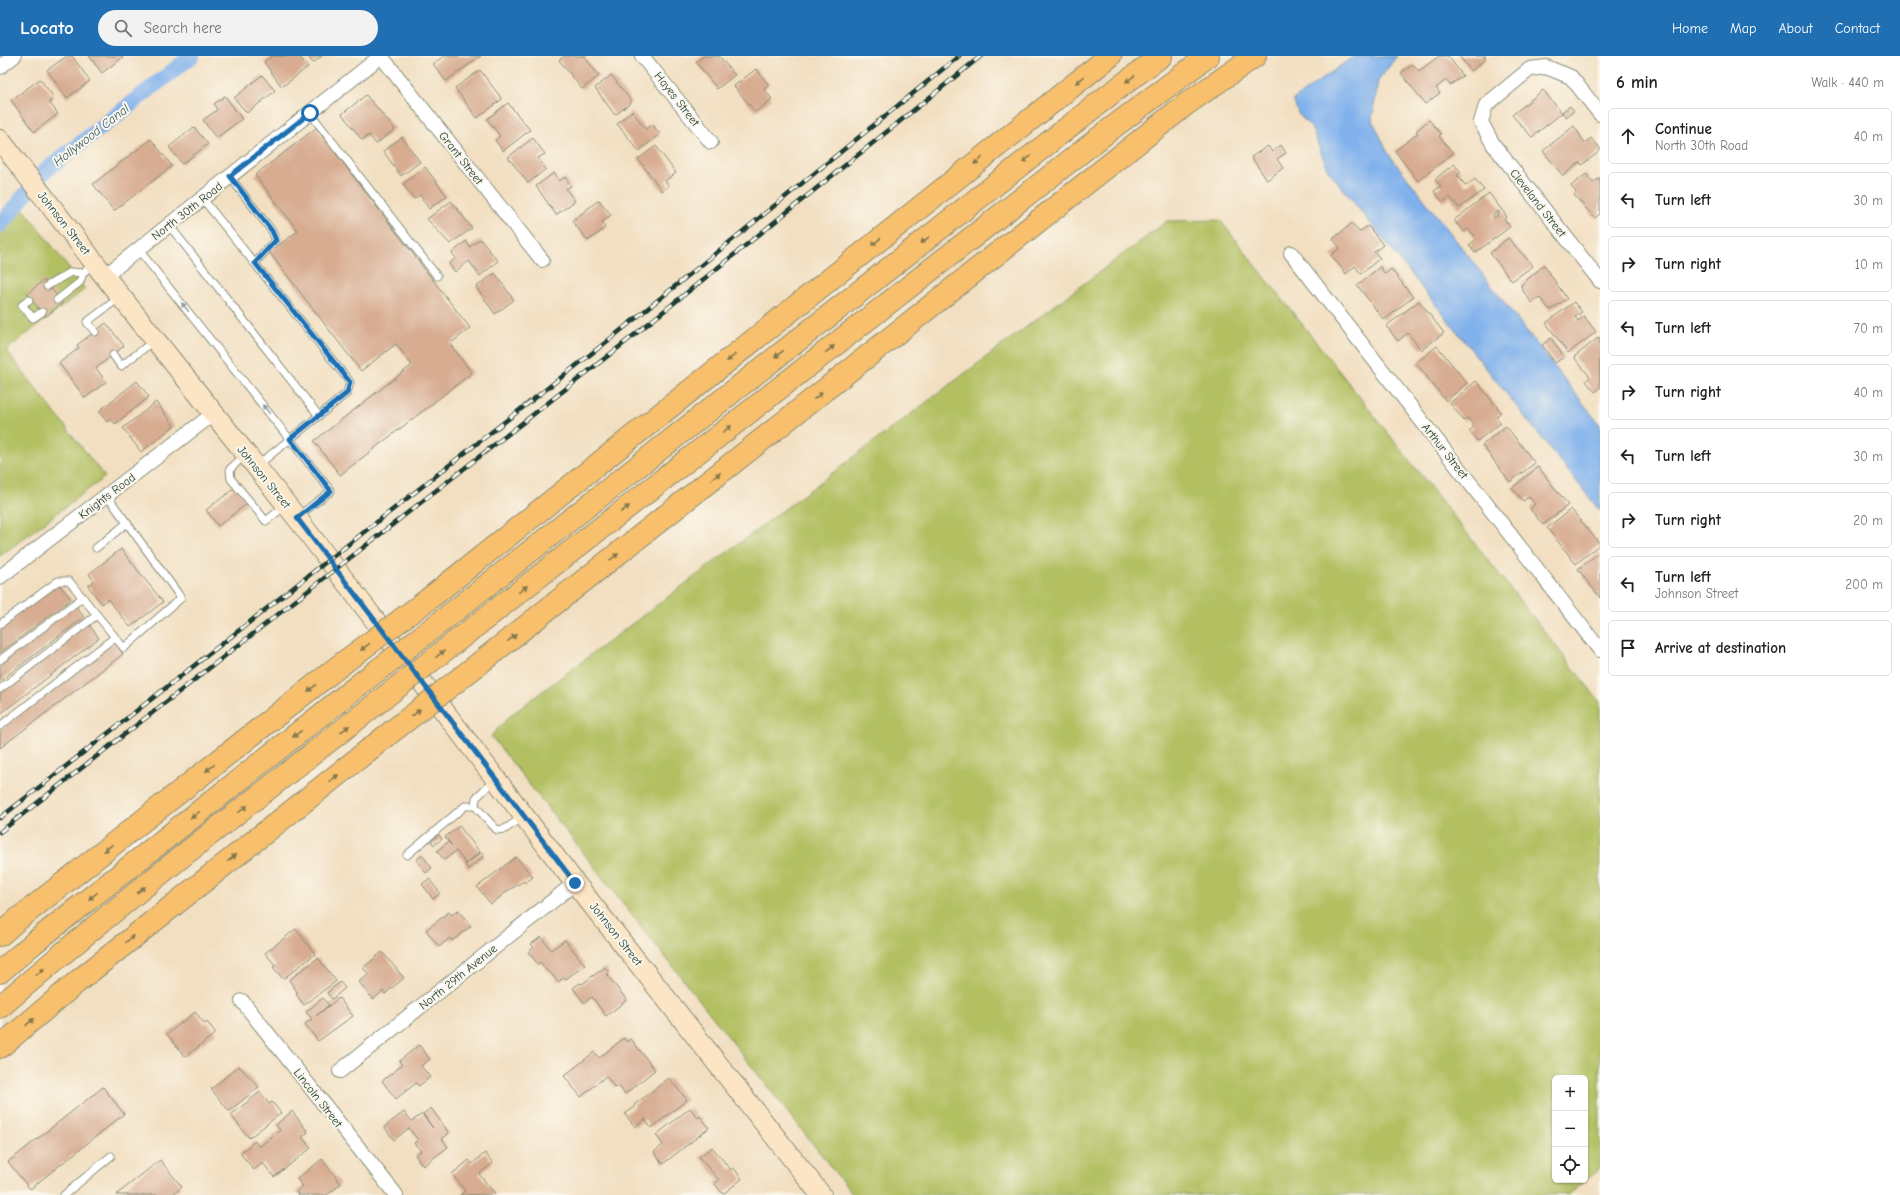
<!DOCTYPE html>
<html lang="en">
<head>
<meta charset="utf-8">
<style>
  body { margin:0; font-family:"Comic Neue",sans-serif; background:#f2f2f2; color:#202124 }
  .controls { position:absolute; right:12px; bottom:12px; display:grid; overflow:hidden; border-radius:6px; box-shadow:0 1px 3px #0004 }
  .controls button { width:36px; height:36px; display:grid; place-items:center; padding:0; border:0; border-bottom:1px solid #e0e0e0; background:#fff; color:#202124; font:20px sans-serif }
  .stop { position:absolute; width:12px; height:12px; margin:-9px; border:3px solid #1f6fb2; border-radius:50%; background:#fff }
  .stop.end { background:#1f6fb2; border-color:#fff; box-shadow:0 1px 4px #0008 }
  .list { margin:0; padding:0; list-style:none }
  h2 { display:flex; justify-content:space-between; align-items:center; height:52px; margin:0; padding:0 16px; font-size:17px }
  h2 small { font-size:13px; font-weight:400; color:#757577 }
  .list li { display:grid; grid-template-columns:26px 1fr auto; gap:12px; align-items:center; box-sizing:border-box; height:56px; margin:0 8px 8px; padding:0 8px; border:1px solid #e0e0e0; border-radius:6px }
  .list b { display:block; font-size:15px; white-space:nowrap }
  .list p { margin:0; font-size:13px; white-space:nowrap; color:#757577 }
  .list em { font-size:13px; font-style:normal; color:#757577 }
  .icon { flex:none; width:22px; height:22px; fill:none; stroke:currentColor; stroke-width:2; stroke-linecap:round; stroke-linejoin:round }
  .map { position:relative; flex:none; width:1600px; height:1139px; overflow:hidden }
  header { display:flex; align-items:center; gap:24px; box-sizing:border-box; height:56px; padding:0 20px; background:#1f6fb2; color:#fff }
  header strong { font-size:19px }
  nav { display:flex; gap:22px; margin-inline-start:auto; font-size:14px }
  .search { width:280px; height:36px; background:#f2f2f2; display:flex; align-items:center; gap:10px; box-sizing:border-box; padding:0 14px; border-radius:22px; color:#757577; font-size:15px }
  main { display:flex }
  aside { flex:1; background:#fff }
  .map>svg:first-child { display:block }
</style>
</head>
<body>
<header>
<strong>Locato</strong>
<div class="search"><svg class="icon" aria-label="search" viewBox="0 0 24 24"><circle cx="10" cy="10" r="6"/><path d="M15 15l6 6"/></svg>Search here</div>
<nav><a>Home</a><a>Map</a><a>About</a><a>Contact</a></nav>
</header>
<main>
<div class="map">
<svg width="1600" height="1139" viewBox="0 0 1600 1139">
  <rect width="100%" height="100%" fill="#fbf7ec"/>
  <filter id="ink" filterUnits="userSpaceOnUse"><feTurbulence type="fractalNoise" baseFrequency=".025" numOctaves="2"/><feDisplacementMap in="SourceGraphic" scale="8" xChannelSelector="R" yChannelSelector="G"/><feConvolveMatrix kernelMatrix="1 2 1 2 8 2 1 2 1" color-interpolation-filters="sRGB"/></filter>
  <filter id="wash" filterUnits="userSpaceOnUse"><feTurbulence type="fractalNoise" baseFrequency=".012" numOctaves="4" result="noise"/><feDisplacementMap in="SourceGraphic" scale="16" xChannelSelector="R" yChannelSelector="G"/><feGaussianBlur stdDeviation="0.9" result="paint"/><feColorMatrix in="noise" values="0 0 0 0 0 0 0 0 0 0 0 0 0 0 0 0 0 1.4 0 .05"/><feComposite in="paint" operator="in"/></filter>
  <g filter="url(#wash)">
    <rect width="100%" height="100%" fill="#f2dfc1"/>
    <!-- green -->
    <g fill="#b2c062" stroke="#687e4b" fill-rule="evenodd">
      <path d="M17,144L85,233L6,294L105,421L0,500V168L5,158Z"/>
      <path d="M1220,164L1600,646V1112L1568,1139H853L491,680L511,659L1167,165ZM1555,1022H1585V1124H1555Z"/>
    </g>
    <!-- water -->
    <path fill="#80b1ec" stroke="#507790" d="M1354,0H1397L1378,25L1372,63L1388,97L1600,369V455L1328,114L1311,71L1299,59L1293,44Z"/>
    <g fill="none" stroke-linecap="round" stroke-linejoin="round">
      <!-- canal -->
      <path stroke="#80b1ec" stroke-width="16" d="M0,169L45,115L192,0"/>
    </g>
    <g id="blocks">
      <!-- building -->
      <g fill="#d7ac90" fill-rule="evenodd">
        <path d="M67,0H72L90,25L67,42L47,14Z"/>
        <path d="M89,0H122L123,1L102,17Z"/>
        <path d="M272,0H299L308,11L282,31L264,6Z"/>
        <path d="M308,0H322L313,7Z"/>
        <path d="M444,0H481L446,25L433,8Z"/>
        <path d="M564,0H586L585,1L599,20L582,33L559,4Z"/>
        <path d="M703,0H719L735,19L717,33L696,6Z"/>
        <path d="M1439,0H1448L1463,20L1450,29L1446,24L1436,32L1440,37L1425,48L1401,17L1413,8L1419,15Z"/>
        <path d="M1459,0H1486L1484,2L1486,3L1471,15Z"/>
        <path d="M756,13L769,29L764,33L772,43L755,56L734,30Z"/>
        <path d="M480,14L502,43L477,62L455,32Z"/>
        <path d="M262,19L275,35L247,57L234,42Z"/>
        <path d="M611,19L632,46L615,59L595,32Z"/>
        <path d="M40,23L54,42L49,46L58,58L34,76L11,44Z"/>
        <path d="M1543,34L1562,57L1532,81L1512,59Z"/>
        <path d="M366,39L395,73L376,88L369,79L362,84L342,58Z"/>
        <path d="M225,40L242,63L216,82L203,64L217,54L214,48Z"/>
        <path d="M508,47L530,74L503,95L495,84L500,80L487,63Z"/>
        <path d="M1570,50L1574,55L1566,61L1562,56Z"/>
        <path d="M632,55L646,73L652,68L660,78L639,95L617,68Z"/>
        <path d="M1429,64L1441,78L1439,80L1453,97L1418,125L1395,95L1418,77L1416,75Z"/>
        <path d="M1574,70L1585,87L1591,82L1600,92V95L1582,109L1580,106L1563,120L1543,95Z"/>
        <path d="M194,71L208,88L182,108L169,91Z"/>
        <path d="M316,72L470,272L450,288L472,317L340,419L314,385L412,309L396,288L361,315L269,196L298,175L255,119Z"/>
        <path d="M402,81L420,106L401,120L383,95Z"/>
        <path d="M533,82L545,98L538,102L546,113L528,127L508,101Z"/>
        <path d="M151,83L172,110L114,155L93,128Z"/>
        <path d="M1281,89L1286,97L1277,103L1283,112L1267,124L1251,101L1268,90L1272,96Z"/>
        <path d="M656,90L676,117L665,125L669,130L662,135L638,103Z"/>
        <path d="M1454,108L1461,116L1457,119L1466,130L1475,123L1484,134L1459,152L1450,141L1443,146L1434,135L1441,130L1435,123Z"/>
        <path d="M425,111L447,140L429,153L420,139L414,143L403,128Z"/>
        <path d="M554,117L559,125L565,121L571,130L566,133L575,145L556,159L536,130Z"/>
        <path d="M1586,118L1593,127L1599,123L1600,124V158L1595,162L1574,139L1576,136L1571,130Z"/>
        <path d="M1489,137L1507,161L1504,163L1510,171L1475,197L1469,189L1476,183L1468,173L1464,176L1454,164ZM1498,155L1500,157L1494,162L1492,160Z"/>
        <path d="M599,144L611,159L602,166L605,172L588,185L572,165Z"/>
        <path d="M451,145L472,172L450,188L427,163Z"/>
        <path d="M1352,167L1359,176L1368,170L1383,189L1374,196L1380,202L1361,218L1355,210L1346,218L1331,199L1340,192L1333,183Z"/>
        <path d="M1508,182L1533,210L1512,225L1490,197Z"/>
        <path d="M480,183L498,205L480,220L469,205L455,216L449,208L456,202L452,197L466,185L470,191Z"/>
        <path d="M1544,209L1567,243L1550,254L1539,241L1532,247L1523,235L1521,229Z"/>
        <path d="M1380,211L1385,218L1391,213L1413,241L1384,264L1357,229Z"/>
        <path d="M495,217L514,244L495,258L476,231Z"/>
        <path d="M44,224L63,247L45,261L27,238Z"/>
        <path d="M1419,245L1444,277L1421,294L1408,277L1398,285L1386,270Z"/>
        <path d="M1574,246L1582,256L1575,261L1578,265L1584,260L1596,276L1568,297L1546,267Z"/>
        <path d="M106,267L124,290L96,312L106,326L85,342L59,307L79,292L77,289Z"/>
        <path d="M1599,281L1600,332L1595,336L1586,325L1590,321L1574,301Z"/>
        <path d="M1551,282L1564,301L1555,307L1542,289Z"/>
        <path d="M1437,290L1467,327L1446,345L1416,307Z"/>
        <path d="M137,325L149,341L115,368L111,363L107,366L99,355Z"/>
        <path d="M1476,325L1501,356L1496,361L1501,367L1477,385L1469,375L1474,371L1468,362L1464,365L1450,347Z"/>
        <path d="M156,346L174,370L141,396L123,372Z"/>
        <path d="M1506,370L1535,407L1510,426L1482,389Z"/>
        <path d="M1538,411L1568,449L1543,469L1530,453L1535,448L1529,441L1523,445L1512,432Z"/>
        <path d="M236,431L248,447L218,470L206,454Z"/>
        <path d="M1571,453L1600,488L1576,508L1547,472Z"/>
        <path d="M121,493L163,546L130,571L108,543L102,548L88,530L94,525L89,518Z"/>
        <path d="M1600,496V542L1578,513Z"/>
        <path d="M57,526L71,543L0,597V570Z"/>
        <path d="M75,549L84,561L0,625V606Z"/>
        <path d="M88,567L99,582L0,658V634Z"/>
        <path d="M114,586L123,598L0,692V674Z"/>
        <path d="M459,770L480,796L466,808L456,795L444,804L437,795L448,786L452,790L445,781Z"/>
        <path d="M439,779L442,783L434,789L431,785Z"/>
        <path d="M482,796L484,800L468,813L465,809Z"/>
        <path d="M422,799L432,812L426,817L416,804Z"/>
        <path d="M516,801L533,821L525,827L524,825L509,834L491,848L477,831Z"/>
        <path d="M429,823L440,837L433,843L422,828Z"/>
        <path d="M458,854L471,870L452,885L450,882L439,891L426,874L449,856L451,859Z"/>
        <path d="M296,873L315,898L283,923L273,911L276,910L265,897Z"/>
        <path d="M541,881L551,894L565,884L585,909L566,923L565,921L558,926L549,915L548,916L540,906L538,908L528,896L534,891L531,888Z"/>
        <path d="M382,896L404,922L385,938L383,935L373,944L359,926L369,918L363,912Z"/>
        <path d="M318,902L336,925L304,949L296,938L298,937L289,924Z"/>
        <path d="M605,911L609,917L607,919L627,944L606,960L592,941L584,947L573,932L580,927L582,928Z"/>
        <path d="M340,926L345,932L332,943L327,937Z"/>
        <path d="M323,942L329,949L316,960L339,942L353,960L318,985L305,968L312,963L306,956Z"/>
        <path d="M195,956L205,968L207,966L216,977L185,1001L167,978Z"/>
        <path d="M624,982L627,986L631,983L655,1014L625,1038L618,1029L615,1032L606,1020L581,1041L564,1020L594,996L599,1002Z"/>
        <path d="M419,989L430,1003L421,1010L430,1021L419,1030L416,1027L396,1043L382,1025L402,1009L399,1005Z"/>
        <path d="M239,1010L259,1031L229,1055L211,1033Z"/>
        <path d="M669,1022L687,1044L651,1072L645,1063L635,1071L625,1058L635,1051L634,1049Z"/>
        <path d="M103,1031L124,1058L30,1133L8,1106Z"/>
        <path d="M260,1036L269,1048L272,1046L281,1057L249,1082L231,1059Z"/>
        <path d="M431,1052L449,1077L442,1083L448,1091L423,1110L415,1099L421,1095L414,1087L418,1084L409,1072L394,1084L384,1071L404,1056L412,1065L422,1058L433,1072L423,1058Z"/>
        <path d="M690,1052L698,1062L700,1060L709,1072L663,1108L654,1096L663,1089L656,1079Z"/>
        <path d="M292,1055L308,1076L302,1081L311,1092L274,1121L263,1107L254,1114L240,1097L255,1085L259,1091L280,1074L276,1069Z"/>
        <path d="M712,1091L731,1114L734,1112L742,1123L723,1138L714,1127L719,1124L699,1101Z"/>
        <path d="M485,1097L493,1107L479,1118L495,1138L460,1139L465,1135L452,1118L469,1104L472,1108Z"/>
        <path d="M322,1103L341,1128L327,1139H299L296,1136L303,1130L297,1123Z"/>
        <path d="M160,1104L182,1131L172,1139H116Z"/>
      </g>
    </g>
  </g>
  <g filter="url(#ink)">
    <use href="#blocks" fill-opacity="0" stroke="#888e7a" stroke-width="1"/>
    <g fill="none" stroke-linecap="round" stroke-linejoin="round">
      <defs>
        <g id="lane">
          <path d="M310,57L437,220"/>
          <path d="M230,121L272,175L276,184L255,207"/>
          <path d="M202,142L350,326L347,337L258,409"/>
          <path d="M169,169L319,360"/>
          <path d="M138,193L331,435L297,461"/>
          <path d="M47,230L71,216L83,217"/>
          <path d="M29,244L22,249L33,262L42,256"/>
          <path d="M57,244L80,226L83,217L93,208"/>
          <path d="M95,276L87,266L120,241"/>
          <path d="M113,299L121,310L155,284"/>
          <path d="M245,399L230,413L231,423L266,465L285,450"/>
          <path d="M96,492L127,467L107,440"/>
          <path d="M0,568L58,525H69L124,592L181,542L127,467"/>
          <path d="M0,604L83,541"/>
          <path d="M0,633L97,559"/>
          <path d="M0,670L115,581"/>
          <path d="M475,750L476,742L495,723"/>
          <path d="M407,799L465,750H475L497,774L505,773L523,761"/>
          <path d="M64,1139L111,1100"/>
        </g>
        <g id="street">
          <path d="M381,0L542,204"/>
          <path d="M642,0L711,86"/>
          <path d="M0,11L14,0"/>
          <path d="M1600,58L1571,21L1546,11L1530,13L1486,49L1481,66L1493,88L1600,225"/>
          <path d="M1291,197L1600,594"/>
          <path d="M105,220L381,0"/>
          <path d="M0,521L213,358"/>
          <path d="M242,945L396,1139"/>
          <path d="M340,1015L575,827"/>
        </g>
        <path id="secondary" d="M0,84L110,227L297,462L575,827L821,1139"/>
        <g id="highway">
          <path d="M430,542L1110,0"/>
          <path d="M443,564L1109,39L1161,0"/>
          <path d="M459,583L1112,72L1208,0"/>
          <path d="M481,606L1185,49L1255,0"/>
          <path d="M0,879L17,864L343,607"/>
          <path d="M0,916L35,886L360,628"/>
          <path d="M0,951C122,845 250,747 377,647"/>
          <path d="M0,991L77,926L385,681"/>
        </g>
      </defs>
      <!-- lane casing -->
      <use href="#lane" stroke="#888e7a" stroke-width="9"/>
      <!-- street casing -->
      <use href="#street" stroke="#888e7a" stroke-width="16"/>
      <!-- secondary casing -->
      <use href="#secondary" stroke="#888e7a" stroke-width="22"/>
      <!-- highway casing -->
      <use href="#highway" stroke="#888e7a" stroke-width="24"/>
      <!-- lane -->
      <use href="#lane" stroke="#fff" stroke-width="7"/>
      <!-- street -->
      <use href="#street" stroke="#fff" stroke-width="14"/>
      <!-- secondary -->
      <use href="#secondary" stroke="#fce5c4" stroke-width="20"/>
      <!-- highway -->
      <use href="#highway" stroke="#f8bf6c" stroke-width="22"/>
      <defs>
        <g id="rail">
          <path d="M0,762L610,283L959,0"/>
          <path d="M0,776L618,292L981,0"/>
        </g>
      </defs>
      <!-- rail casing -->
      <use href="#rail" stroke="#1f3d34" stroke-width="4.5"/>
      <!-- rail -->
      <use href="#rail" stroke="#fbf7ec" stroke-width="3" stroke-dasharray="9" stroke-linecap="butt"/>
      <defs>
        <g id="highway-bridge">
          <path d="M343,607L430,542"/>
          <path d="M360,628L443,564"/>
          <path d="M377,647L459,583"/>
          <path d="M385,681L481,606"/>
        </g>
      </defs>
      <!-- highway-bridge casing -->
      <use href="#highway-bridge" stroke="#888e7a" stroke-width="24" stroke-linecap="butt"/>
      <!-- highway-bridge -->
      <use href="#highway-bridge" stroke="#f8bf6c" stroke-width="22"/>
    </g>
    <!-- one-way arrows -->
    <defs><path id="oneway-solid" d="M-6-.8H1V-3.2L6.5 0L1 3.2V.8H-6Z"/></defs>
    <g fill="#81784d">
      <use href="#oneway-solid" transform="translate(1130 23) rotate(144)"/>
      <use href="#oneway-solid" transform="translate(1080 24) rotate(141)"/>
      <use href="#oneway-solid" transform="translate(1027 103) rotate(142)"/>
      <use href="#oneway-solid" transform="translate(978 105) rotate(141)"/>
      <use href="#oneway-solid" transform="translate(925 184) rotate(142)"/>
      <use href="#oneway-solid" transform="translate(876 186) rotate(141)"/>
      <use href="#oneway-solid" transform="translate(830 293) rotate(-38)"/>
      <use href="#oneway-solid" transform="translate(779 298) rotate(142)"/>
      <use href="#oneway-solid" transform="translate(731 302) rotate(141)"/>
      <use href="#oneway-solid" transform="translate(818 340) rotate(-38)"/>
      <use href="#oneway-solid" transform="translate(727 373) rotate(-38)"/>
      <use href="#oneway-solid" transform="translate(716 420) rotate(-38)"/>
      <use href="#oneway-solid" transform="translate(625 453) rotate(-38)"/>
      <use href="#oneway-solid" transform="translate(614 501) rotate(-38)"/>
      <use href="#oneway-solid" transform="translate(523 533) rotate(-38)"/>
      <use href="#oneway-solid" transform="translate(512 582) rotate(-38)"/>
      <use href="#oneway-solid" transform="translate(365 591) rotate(143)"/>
      <use href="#oneway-solid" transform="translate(440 598) rotate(-38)"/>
      <use href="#oneway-solid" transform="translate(312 632) rotate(142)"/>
      <use href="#oneway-solid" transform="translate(416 657) rotate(-38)"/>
      <use href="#oneway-solid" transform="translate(345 673) rotate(-38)"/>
      <use href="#oneway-solid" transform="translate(297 678) rotate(142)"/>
      <use href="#oneway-solid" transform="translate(210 712) rotate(142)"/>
      <use href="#oneway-solid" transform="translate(334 722) rotate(-38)"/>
      <use href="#oneway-solid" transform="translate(243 753) rotate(-38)"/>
      <use href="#oneway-solid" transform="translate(195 759) rotate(142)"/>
      <use href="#oneway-solid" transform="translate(108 792) rotate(142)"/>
      <use href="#oneway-solid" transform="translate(232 802) rotate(-38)"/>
      <use href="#oneway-solid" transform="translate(141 834) rotate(-39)"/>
      <use href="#oneway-solid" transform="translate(93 840) rotate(142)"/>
      <use href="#oneway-solid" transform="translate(130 883) rotate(-38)"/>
      <use href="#oneway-solid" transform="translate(40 916) rotate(-40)"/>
      <use href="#oneway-solid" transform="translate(30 966) rotate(-40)"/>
    </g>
    <g fill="#8f9e9a">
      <use href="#oneway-solid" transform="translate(185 251) rotate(-129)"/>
      <use href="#oneway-solid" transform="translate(266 353) rotate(-129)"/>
    </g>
  </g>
  <g fill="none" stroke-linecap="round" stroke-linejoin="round" filter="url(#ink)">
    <!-- route -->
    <path stroke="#1f6fb2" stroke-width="5" d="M310,57L230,120L272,175L276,184L255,207L350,326L347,337L290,383L331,435L297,462L575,827"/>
  </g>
  <g text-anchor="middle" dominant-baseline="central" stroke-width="4" stroke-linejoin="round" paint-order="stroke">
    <!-- street labels -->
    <g font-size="12" fill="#1f3d34" stroke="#fbf7ec">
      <text transform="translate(677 43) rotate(52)">Hayes Street</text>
      <text transform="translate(461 102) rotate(52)">Grant Street</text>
      <text transform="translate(1538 147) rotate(52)">Cleveland Street</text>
      <text transform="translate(187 155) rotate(-38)">North 30th Road</text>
      <text transform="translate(64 167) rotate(52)">Johnson Street</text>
      <text transform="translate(1445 395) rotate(52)">Arthur Street</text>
      <text transform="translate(264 421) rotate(51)">Johnson Street</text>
      <text transform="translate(107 440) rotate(-37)">Knights Road</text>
      <text transform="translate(616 878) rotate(52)">Johnson Street</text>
      <text transform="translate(458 921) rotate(-39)">North 29th Avenue</text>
      <text transform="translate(318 1042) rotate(52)">Lincoln Street</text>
    </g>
    <!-- water labels -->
    <g font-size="13" font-style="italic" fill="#375a62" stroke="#fbf7ec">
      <text transform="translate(91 79) rotate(-38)">Hollywood Canal</text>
    </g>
  </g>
</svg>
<div class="controls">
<button>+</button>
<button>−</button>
<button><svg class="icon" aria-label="locate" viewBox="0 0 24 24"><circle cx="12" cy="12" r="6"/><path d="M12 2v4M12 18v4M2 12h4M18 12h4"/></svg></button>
</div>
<div class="stop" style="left:310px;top:57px"></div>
<div class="stop end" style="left:575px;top:827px"></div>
</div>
<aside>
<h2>6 min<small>Walk · 440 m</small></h2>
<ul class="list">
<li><svg class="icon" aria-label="ahead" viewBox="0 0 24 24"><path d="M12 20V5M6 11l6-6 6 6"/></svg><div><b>Continue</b><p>North 30th Road</p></div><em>40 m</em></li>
<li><svg class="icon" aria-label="left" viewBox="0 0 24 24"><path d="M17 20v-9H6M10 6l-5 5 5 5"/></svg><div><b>Turn left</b></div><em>30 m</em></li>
<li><svg class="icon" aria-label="right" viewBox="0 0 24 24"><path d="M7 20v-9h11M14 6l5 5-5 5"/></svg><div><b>Turn right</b></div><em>10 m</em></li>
<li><svg class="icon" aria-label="left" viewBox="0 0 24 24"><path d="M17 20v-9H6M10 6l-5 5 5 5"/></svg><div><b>Turn left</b></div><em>70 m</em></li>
<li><svg class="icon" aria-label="right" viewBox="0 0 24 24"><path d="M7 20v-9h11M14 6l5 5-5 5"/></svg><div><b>Turn right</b></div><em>40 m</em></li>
<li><svg class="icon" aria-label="left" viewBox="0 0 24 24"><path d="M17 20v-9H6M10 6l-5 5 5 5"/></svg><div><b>Turn left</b></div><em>30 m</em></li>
<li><svg class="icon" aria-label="right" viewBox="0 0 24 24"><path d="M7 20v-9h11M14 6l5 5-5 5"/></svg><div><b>Turn right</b></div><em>20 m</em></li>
<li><svg class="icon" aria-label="left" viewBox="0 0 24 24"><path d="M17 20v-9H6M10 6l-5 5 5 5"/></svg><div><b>Turn left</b><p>Johnson Street</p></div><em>200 m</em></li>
<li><svg class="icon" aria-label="arrive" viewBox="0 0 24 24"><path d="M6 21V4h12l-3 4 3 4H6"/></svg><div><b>Arrive at destination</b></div></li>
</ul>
</aside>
</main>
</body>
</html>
